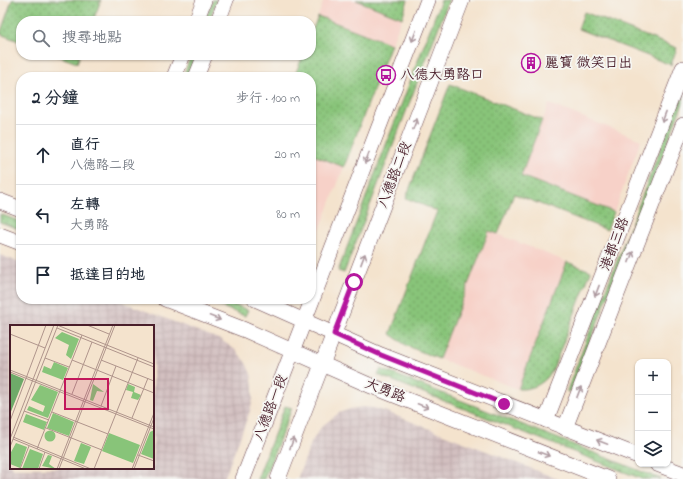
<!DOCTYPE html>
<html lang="zh-TW">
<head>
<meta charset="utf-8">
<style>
  body { margin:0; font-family:"Indie Flower","LXGW WenKai TC",sans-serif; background:#f6f6f7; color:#1f2937 }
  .controls { position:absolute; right:12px; bottom:12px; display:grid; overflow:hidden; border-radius:8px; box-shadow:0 1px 3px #0004 }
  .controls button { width:36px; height:36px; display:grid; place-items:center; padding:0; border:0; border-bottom:1px solid #e0e1e3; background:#fff; color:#1f2937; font:20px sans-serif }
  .stop { position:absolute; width:12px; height:12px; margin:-9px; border:3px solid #b5179e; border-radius:50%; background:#fff }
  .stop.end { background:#b5179e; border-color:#fff; box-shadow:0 1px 4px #0008 }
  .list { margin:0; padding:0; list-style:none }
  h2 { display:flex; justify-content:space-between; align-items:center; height:52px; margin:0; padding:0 16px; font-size:17px }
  h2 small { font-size:13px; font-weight:400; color:#747a83 }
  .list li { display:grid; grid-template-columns:26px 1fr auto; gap:12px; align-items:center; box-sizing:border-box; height:60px; padding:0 16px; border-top:1px solid #e0e1e3 }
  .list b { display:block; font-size:15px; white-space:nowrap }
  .list p { margin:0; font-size:13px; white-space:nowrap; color:#747a83 }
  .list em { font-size:13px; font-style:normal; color:#747a83 }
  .icon { flex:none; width:22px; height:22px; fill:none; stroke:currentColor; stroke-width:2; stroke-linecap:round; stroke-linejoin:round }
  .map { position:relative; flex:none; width:683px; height:479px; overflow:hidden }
  .search { position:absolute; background:#fff; box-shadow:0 1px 3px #0004; left:16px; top:16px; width:300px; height:44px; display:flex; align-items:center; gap:10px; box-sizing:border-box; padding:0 14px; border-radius:16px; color:#747a83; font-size:15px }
  .panel { position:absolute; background:#fff; box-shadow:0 1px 3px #0004; left:16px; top:72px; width:300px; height:232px; border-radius:16px }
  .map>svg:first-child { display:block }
</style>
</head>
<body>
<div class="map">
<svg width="683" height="479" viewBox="0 0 683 479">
  <defs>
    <pattern id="industrial-grid" width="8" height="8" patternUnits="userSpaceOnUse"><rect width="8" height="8" fill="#d2bfc0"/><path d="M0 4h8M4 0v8" fill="none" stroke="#b6a4a5"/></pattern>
    <pattern id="grass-dots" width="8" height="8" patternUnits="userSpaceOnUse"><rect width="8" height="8" fill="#88c479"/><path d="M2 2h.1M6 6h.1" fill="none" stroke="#719f63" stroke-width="1.8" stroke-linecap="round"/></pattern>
  </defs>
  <rect width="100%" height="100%" fill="#f6f6f2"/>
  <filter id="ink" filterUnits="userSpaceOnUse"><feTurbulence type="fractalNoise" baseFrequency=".025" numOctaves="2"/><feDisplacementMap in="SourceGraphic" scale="8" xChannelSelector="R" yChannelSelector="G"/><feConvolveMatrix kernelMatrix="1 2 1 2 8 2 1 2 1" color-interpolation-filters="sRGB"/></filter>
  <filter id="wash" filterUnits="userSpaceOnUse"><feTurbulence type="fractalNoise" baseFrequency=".012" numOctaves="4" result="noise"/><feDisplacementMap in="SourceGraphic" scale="16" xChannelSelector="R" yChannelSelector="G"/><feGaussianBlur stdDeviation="0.9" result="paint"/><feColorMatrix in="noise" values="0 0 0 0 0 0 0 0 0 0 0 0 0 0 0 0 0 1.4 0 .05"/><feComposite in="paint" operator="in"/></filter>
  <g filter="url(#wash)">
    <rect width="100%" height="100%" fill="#f4e3cd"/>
    <!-- built -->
    <g fill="#f7d1c8">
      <path d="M324,0H356L402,18L391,44L318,16Z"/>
      <path d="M549,104L641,140L614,212L521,176Z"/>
      <path d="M311,154L344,167L315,243L311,251Z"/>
      <path d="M490,231L567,262L518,389L439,359Z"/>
    </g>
    <!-- industrial -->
    <g fill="url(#industrial-grid)" fill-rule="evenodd">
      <path d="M0,255L21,263V299H115L221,340L237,351L246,363L251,374L253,387V399L250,411L224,479H0ZM11,326H153V468H11Z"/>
      <path d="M362,407L374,408L384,411L558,479H297L312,441L322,426L339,413L350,409Z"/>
    </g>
    <!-- grass -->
    <g fill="url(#grass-dots)" stroke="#697252">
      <path d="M12,0H101L93,21H21V42L0,34Z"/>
      <path d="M213,0H217L209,21H204Z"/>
      <path d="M356,0H408L402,18Z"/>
      <path d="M441,0H449L344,273L338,271Z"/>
      <path d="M584,12L677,48L671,65L578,29Z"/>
      <path d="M318,16L391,44L344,167L311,154V77H294L303,55H311V34Z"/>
      <path d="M55,55H80L77,63Z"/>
      <path d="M191,55H196L188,77H183Z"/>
      <path d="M450,84L542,120L521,176L614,212L607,230L514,194L498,234L489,231L439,359L407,346L390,334L437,211L406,198Z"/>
      <path d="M683,90V103L571,391L567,392V390Z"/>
      <path d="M0,214L21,222V230L0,222Z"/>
      <path d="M567,262L591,271L553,369C546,383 533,390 518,389Z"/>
      <path d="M201,299H220L248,310L245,316Z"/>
      <path d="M381,369L661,479H642L378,375Z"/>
      <path d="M285,406L292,408L264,479H257Z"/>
    </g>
  </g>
  <g filter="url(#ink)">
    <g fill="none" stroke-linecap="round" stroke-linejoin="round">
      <defs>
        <g id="minor">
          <path d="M196,21L204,0"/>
          <path d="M218,21L226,0"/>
          <path d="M174,77L183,55"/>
          <path d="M196,77L205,55"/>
          <path d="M0,201L21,209"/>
          <path d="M0,235L21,243"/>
          <path d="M165,299L245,330L369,385L608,479"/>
          <path d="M255,299L381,355L638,456"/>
          <path d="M546,420L683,68"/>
          <path d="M565,428L683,125"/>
          <path d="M657,464L683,474"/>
          <path d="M243,479L428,0"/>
          <path d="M278,479L462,0"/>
        </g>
      </defs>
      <!-- minor casing -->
      <use href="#minor" stroke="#643c43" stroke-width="16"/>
      <!-- minor -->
      <use href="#minor" stroke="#fff" stroke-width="15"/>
    </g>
    <!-- one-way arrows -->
    <defs><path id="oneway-shaft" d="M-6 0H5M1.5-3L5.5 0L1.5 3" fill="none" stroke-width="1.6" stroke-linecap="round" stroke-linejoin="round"/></defs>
    <g stroke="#ae9aa0">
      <use href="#oneway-shaft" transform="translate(414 36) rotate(111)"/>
      <use href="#oneway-shaft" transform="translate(664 117) rotate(111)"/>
      <use href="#oneway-shaft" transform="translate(415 124) rotate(-69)"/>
      <use href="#oneway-shaft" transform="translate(367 158) rotate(111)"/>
      <use href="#oneway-shaft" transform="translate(631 257) rotate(-69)"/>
      <use href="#oneway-shaft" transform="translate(363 259) rotate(-69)"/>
      <use href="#oneway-shaft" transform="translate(597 291) rotate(111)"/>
      <use href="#oneway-shaft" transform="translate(215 318) rotate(21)"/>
      <use href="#oneway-shaft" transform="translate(579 392) rotate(-69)"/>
      <use href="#oneway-shaft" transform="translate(423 406) rotate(21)"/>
      <use href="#oneway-shaft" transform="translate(602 442) rotate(-159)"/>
      <use href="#oneway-shaft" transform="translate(292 443) rotate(-69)"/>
      <use href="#oneway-shaft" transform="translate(544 454) rotate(21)"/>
    </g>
  </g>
  <g fill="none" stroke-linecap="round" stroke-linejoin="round" filter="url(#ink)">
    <!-- route -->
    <path stroke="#b5179e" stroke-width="5" d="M354,282L334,334L381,355L504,404"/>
  </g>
  <!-- icons -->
  <defs>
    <symbol id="building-ring" viewBox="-11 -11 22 22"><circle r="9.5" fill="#f6f6f2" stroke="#b5179e" stroke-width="1.5"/><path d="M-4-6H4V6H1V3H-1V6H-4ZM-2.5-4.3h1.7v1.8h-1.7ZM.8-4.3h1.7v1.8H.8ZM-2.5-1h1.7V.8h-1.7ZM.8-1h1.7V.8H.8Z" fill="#b5179e"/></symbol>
    <symbol id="bus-ring" viewBox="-11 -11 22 22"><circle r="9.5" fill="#f6f6f2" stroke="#b5179e" stroke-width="1.5"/><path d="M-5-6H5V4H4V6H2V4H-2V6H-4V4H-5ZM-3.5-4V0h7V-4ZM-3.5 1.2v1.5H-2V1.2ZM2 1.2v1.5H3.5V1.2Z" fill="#b5179e"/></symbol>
  </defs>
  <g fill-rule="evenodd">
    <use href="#building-ring" x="520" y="52" width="22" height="22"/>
    <use href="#bus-ring" x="375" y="64" width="22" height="22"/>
  </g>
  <g text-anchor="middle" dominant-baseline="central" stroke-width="3.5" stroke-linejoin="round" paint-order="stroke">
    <!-- poi labels -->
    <g font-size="14" fill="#4a1f2b" stroke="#f6f6f2" text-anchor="start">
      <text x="545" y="63">麗寶 微笑日出</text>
      <text x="400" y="75">八德大勇路口</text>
    </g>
    <!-- street labels -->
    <g font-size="14" fill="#4a1f2b" stroke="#f6f6f2">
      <text transform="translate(395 175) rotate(-69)">八德路二段</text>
      <text transform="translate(615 244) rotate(-69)">港都三路</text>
      <text transform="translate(385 391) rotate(22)">大勇路</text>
      <text transform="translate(271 408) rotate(-69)">八德路一段</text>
    </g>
  </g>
  <!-- overview -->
  <g transform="translate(10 325)">
    <rect width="144" height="144" fill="#f4e3cd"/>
    <path d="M52,7L69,14L61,34L56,30L59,20L45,13ZM44,37L58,43L53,55L32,47L34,41L41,44ZM83,59L94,67L87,66L83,76L80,75ZM118,59L125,62L124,67L131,70L128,75L121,73L123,67L116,65ZM30,60L48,67L38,93L17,85L19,81L33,87L35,81L21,75ZM16,89L37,97L34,105L13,97ZM144,105V134L131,129L140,107ZM34.5 111a5.5 5.5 0 1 1 11 0a5.5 5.5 0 1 1-11 0ZM6,118L17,122L10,143L0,139V129ZM71,118L81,122L74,139L64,136ZM20,124L33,129L28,144H12ZM38,130L42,131L39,139L46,144L32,141Z" fill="#88c479"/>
    <path d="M0,48L14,54L0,89Z" fill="#6eaa69"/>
    <path d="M43,88L64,97L59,111L37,103ZM99,108L130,120L123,138L92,126Z" fill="#88c479"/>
    <path fill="none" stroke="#b0958c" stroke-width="1" d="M47,0L144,39M77,0L99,9M47,3L144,42M0,9L35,23M35,33L59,42M62,35L144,68M91,35L144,56M0,45L144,102M0,47L144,104M62,69L82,17M91,81L106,41M14,86L39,95M42,87L98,109M122,93L138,53M0,96L36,0M36,103L92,125M3,112L81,144M0,114L44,0M3,114L76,144M0,122L48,0M27,124L72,10M128,130L144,136M10,144L19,121M29,144L35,127M47,144L103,0M49,144L105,0M84,144L128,33M122,144L144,88M124,144L144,93"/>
    <path fill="#c2185b" fill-opacity="0.15" stroke="#c2185b" stroke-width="2" d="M55,54H98V84H55Z"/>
    <rect width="144" height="144" fill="none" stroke="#4a1f2b" stroke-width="2"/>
  </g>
</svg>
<div class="controls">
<button>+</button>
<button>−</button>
<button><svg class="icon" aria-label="layers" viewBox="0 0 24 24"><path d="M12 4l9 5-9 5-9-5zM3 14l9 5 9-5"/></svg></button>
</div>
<div class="stop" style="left:354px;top:282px"></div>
<div class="stop end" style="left:504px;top:404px"></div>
<div class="search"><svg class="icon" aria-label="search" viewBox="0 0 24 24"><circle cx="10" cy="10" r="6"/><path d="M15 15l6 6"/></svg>搜尋地點</div>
<section class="panel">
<h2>2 分鐘<small>步行 · 100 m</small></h2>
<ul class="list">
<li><svg class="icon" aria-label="ahead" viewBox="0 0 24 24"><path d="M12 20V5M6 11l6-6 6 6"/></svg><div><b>直行</b><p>八德路二段</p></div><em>20 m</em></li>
<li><svg class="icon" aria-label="left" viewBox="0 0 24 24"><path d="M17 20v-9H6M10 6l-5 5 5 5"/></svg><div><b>左轉</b><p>大勇路</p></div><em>80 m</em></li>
<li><svg class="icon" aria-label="arrive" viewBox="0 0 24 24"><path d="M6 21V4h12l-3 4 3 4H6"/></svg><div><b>抵達目的地</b></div></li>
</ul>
</section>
</div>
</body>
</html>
